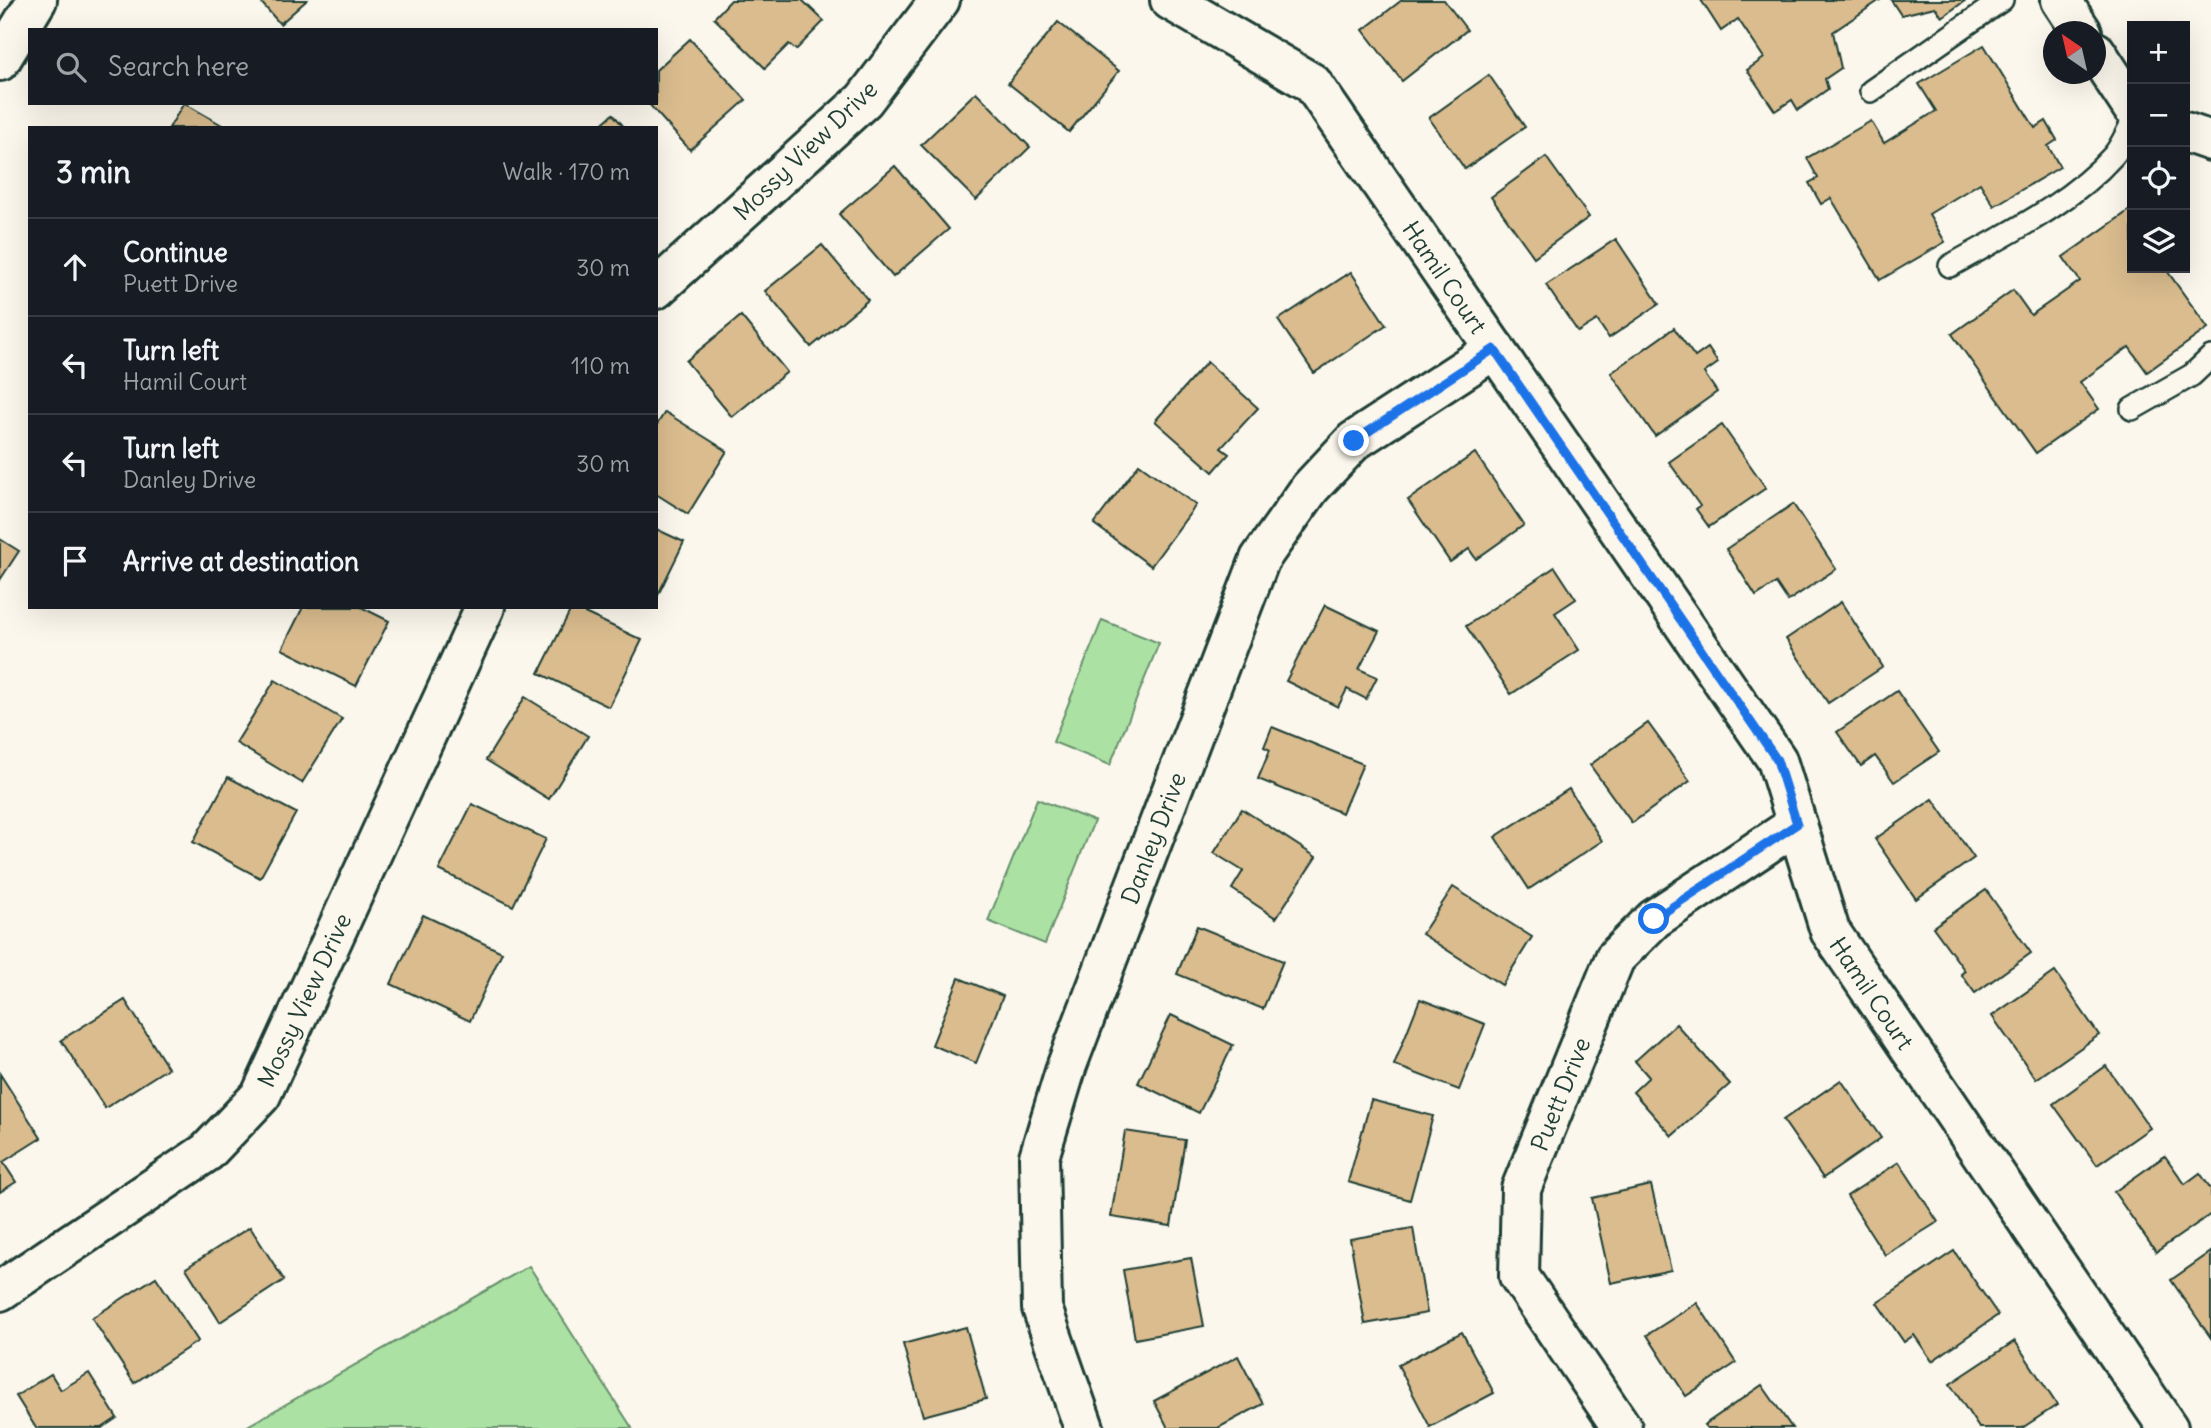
<!DOCTYPE html>
<html lang="en">
<head>
<meta charset="utf-8">
<style>
  body { margin:0; font-family:Delius,sans-serif; background:#20242c; color:#f1f3f6 }
  .controls { position:absolute; right:21px; top:21px; display:grid; overflow:hidden; border-radius:0px; box-shadow:0 7px 28px #0002 }
  .controls button { width:63px; height:63px; display:grid; place-items:center; padding:0; border:0; border-bottom:2px solid #363941; background:#171b24; color:#f1f3f6; font:35px sans-serif }
  .compass { position:absolute; left:2043px; top:21px; width:63px; height:63px; border-radius:50%; background:#171b24; box-shadow:0 7px 28px #0002; rotate:326deg }
  .stop { position:absolute; width:21px; height:21px; margin:-16px; border:5px solid #1a73e8; border-radius:50%; background:#fff }
  .stop.end { background:#1a73e8; border-color:#fff; box-shadow:0 2px 7px #0008 }
  .list { margin:0; padding:0; list-style:none }
  h2 { display:flex; justify-content:space-between; align-items:center; height:91px; margin:0; padding:0 28px; font-size:30px }
  h2 small { font-size:23px; font-weight:400; color:#9ea1a6 }
  .list li { display:grid; grid-template-columns:46px 1fr auto; gap:21px; align-items:center; box-sizing:border-box; height:98px; padding:0 28px; border-top:2px solid #363941 }
  .list b { display:block; font-size:26px; white-space:nowrap }
  .list p { margin:0; font-size:23px; white-space:nowrap; color:#9ea1a6 }
  .list em { font-size:23px; font-style:normal; color:#9ea1a6 }
  .icon { flex:none; width:38px; height:38px; fill:none; stroke:currentColor; stroke-width:2; stroke-linecap:round; stroke-linejoin:round }
  .map { position:relative; flex:none; width:2211px; height:1428px; overflow:hidden }
  .search { position:absolute; background:#171b24; box-shadow:0 7px 28px #0002; left:28px; top:28px; width:630px; height:77px; display:flex; align-items:center; gap:18px; box-sizing:border-box; padding:0 24px; border-radius:0px; color:#9ea1a6; font-size:26px }
  .panel { position:absolute; background:#171b24; box-shadow:0 7px 28px #0002; left:28px; top:126px; width:630px; height:483px; border-radius:0px }
  .map>svg:first-child { display:block }
</style>
</head>
<body>
<div class="map">
<svg width="2211" height="1428" viewBox="0 0 2211 1428">
  <rect width="100%" height="100%" fill="#fbf7ec"/>
  <filter id="ink" filterUnits="userSpaceOnUse"><feTurbulence type="fractalNoise" baseFrequency=".0143" numOctaves="2"/><feDisplacementMap in="SourceGraphic" scale="14" xChannelSelector="R" yChannelSelector="G"/><feConvolveMatrix kernelMatrix="1 2 1 2 8 2 1 2 1" color-interpolation-filters="sRGB"/></filter>
  <g filter="url(#ink)">
    <!-- green -->
    <g fill="#ace1a4" stroke="#668f6c" stroke-width="2">
      <path d="M1102,620L1159,643L1110,765L1053,742Z"/>
      <path d="M1037,799L1094,821L1045,944L988,921Z"/>
      <path d="M529,1266L632,1428H244Z"/>
    </g>
    <!-- building -->
    <g fill="#dabc8e" stroke="#1f3d34" stroke-width="2">
      <path d="M259,0H307L280,24Z"/>
      <path d="M731,0H802L824,21L796,50L789,44L765,68L714,18Z"/>
      <path d="M1402,0H1444L1467,30L1402,81L1363,30Z"/>
      <path d="M1701,0H1880L1833,32L1841,68L1825,79L1828,89L1798,110L1792,100L1775,111L1747,70L1764,58L1738,19L1721,31Z"/>
      <path d="M1891,0H1966L1942,17L1935,7L1901,15Z"/>
      <path d="M1058,22L1119,71L1069,132L1008,83Z"/>
      <path d="M690,39L746,100L690,150L648,103H656V70Z"/>
      <path d="M1984,45L2035,128L2046,121L2057,140L2048,146L2060,167L1994,206L1980,183L1929,214L1945,242L1880,280L1831,198L1821,204L1809,183L1818,178L1807,158L1871,121L1884,143L1936,111L1919,84Z"/>
      <path d="M1489,75L1525,127L1465,169L1429,118Z"/>
      <path d="M976,92L1030,147L976,200L921,145Z"/>
      <path d="M184,103L222,125L220,128H169Z"/>
      <path d="M613,114L625,128H597Z"/>
      <path d="M1546,157L1589,217L1534,257L1491,197Z"/>
      <path d="M895,166L949,229L893,277L839,214Z"/>
      <path d="M2130,210L2132,213V268H2165L2208,328L2147,372L2129,347L2080,382L2099,409L2036,453L1952,334L2013,290L2031,315L2080,281L2063,257Z"/>
      <path d="M1616,239L1659,304L1609,338L1597,320L1578,332L1546,285Z"/>
      <path d="M822,245L868,300L811,347L765,291Z"/>
      <path d="M1351,272L1386,325L1314,373L1278,320Z"/>
      <path d="M741,316L787,372L732,417L686,361Z"/>
      <path d="M1674,328L1695,357L1708,348L1718,363L1704,373L1717,392L1655,436L1611,373Z"/>
      <path d="M1207,362L1258,408L1221,448L1229,454L1213,472L1155,421Z"/>
      <path d="M665,412L727,451L688,514L656,494V426Z"/>
      <path d="M1722,425L1766,488L1709,527L1696,509L1700,506L1669,462Z"/>
      <path d="M1475,453L1524,525L1476,559L1469,549L1450,562L1408,500Z"/>
      <path d="M1139,464L1196,505L1151,566L1094,524Z"/>
      <path d="M1793,504L1836,569L1788,601L1776,583L1756,596L1726,549Z"/>
      <path d="M656,529L684,542L656,599Z"/>
      <path d="M0,539L19,551L0,580Z"/>
      <path d="M1555,567L1576,599L1555,613L1579,650L1511,694L1466,626Z"/>
      <path d="M1841,602L1883,667L1828,703L1786,639Z"/>
      <path d="M1325,605L1379,631L1359,669L1377,677L1366,699L1347,689L1338,707L1286,681Z"/>
      <path d="M303,607H361L389,621L356,686L282,649Z"/>
      <path d="M572,607L642,640L609,707L539,673Z"/>
      <path d="M275,680L342,719L302,783L236,743Z"/>
      <path d="M1897,691L1939,752L1894,782L1875,756L1861,766L1837,732Z"/>
      <path d="M525,697L588,736L549,799L486,760Z"/>
      <path d="M1648,723L1690,781L1632,823L1590,765Z"/>
      <path d="M1272,727L1363,764L1342,813L1258,779L1270,750L1264,747Z"/>
      <path d="M228,777L296,813L260,878L193,842Z"/>
      <path d="M1569,789L1602,841L1529,889L1495,837Z"/>
      <path d="M1933,799L1974,858L1916,899L1875,839Z"/>
      <path d="M472,804L546,839L513,906L439,870Z"/>
      <path d="M1242,809L1316,857L1276,918L1232,889L1243,871L1214,853Z"/>
      <path d="M1453,887L1532,937L1502,985L1422,934Z"/>
      <path d="M1986,890L2031,953L1975,993L1961,974L1965,971L1933,927Z"/>
      <path d="M423,915L502,952L470,1021L391,984Z"/>
      <path d="M1197,926L1283,961L1263,1009L1177,974Z"/>
      <path d="M2055,972L2099,1035L2036,1079L1992,1016Z"/>
      <path d="M959,978L1003,996L976,1063L932,1045Z"/>
      <path d="M1420,999L1485,1024L1459,1090L1394,1065Z"/>
      <path d="M125,1000L168,1068L105,1108L61,1040Z"/>
      <path d="M1171,1015L1233,1045L1199,1113L1138,1083Z"/>
      <path d="M1676,1024L1730,1084L1672,1136L1633,1092L1649,1077L1635,1061Z"/>
      <path d="M2106,1066L2150,1128L2097,1165L2053,1104Z"/>
      <path d="M0,1074L41,1138L3,1162L16,1182L0,1192Z"/>
      <path d="M1841,1080L1881,1138L1823,1178L1783,1120Z"/>
      <path d="M1371,1100L1433,1116L1410,1200L1348,1182Z"/>
      <path d="M1125,1131L1185,1140L1171,1226L1111,1217Z"/>
      <path d="M2165,1156L2185,1184L2200,1173L2211,1189V1214L2156,1252L2114,1192Z"/>
      <path d="M1899,1162L1938,1222L1885,1255L1847,1196Z"/>
      <path d="M1651,1185L1671,1270L1611,1283L1592,1198Z"/>
      <path d="M250,1227L284,1280L220,1322L186,1268Z"/>
      <path d="M1413,1228L1427,1313L1365,1324L1350,1239Z"/>
      <path d="M1954,1251L1998,1315L1932,1361L1914,1335L1904,1342L1877,1303Z"/>
      <path d="M2211,1252V1338L2171,1280Z"/>
      <path d="M1191,1258L1204,1326L1135,1339L1123,1270Z"/>
      <path d="M156,1277L198,1341L134,1383L92,1318Z"/>
      <path d="M1697,1303L1736,1363L1686,1396L1647,1335Z"/>
      <path d="M966,1327L986,1399L923,1416L903,1344Z"/>
      <path d="M1462,1332L1494,1393L1430,1427L1398,1365Z"/>
      <path d="M2015,1341L2057,1405L2022,1428H1979L1950,1384Z"/>
      <path d="M1238,1356L1263,1404L1218,1428H1168L1154,1401Z"/>
      <path d="M89,1373L117,1418L102,1428H36L16,1396L51,1374L61,1390Z"/>
      <path d="M1762,1385L1792,1428H1707L1704,1425Z"/>
    </g>
    <g fill="none" stroke-linecap="round" stroke-linejoin="round">
      <defs>
        <g id="lane">
          <path d="M1871,91L2002,0"/>
          <path d="M1950,266C2006,234 2069,205 2113,156C2121,147 2126,134 2132,123"/>
          <path d="M2132,409L2192,375L2211,357"/>
        </g>
        <g id="street">
          <path d="M1170,0L1312,83L1777,760L1830,931L2168,1428"/>
          <path d="M2061,0L2082,32"/>
          <path d="M2096,52L2132,107"/>
          <path d="M0,61L37,0"/>
          <path d="M2185,132L2211,141"/>
          <path d="M656,289L864,100L940,0"/>
          <path d="M0,1291L207,1152L261,1095L485,607"/>
          <path d="M1084,1428L1042,1308L1039,1157L1067,1065L1260,559L1310,488L1354,441L1495,349"/>
          <path d="M1622,1428L1519,1276L1521,1189L1615,958L1654,919L1797,824"/>
        </g>
      </defs>
      <!-- lane casing -->
      <use href="#lane" stroke="#1f3d34" stroke-width="26"/>
      <!-- street casing -->
      <use href="#street" stroke="#1f3d34" stroke-width="44"/>
      <!-- lane -->
      <use href="#lane" stroke="#fbf7ec" stroke-width="21"/>
      <!-- street -->
      <use href="#street" stroke="#fbf7ec" stroke-width="38"/>
    </g>
  </g>
  <g fill="none" stroke-linecap="round" stroke-linejoin="round" filter="url(#ink)">
    <!-- route -->
    <path stroke="#1a73e8" stroke-width="9" d="M1354,441L1494,349L1777,760L1797,824L1654,919"/>
  </g>
  <g text-anchor="middle" dominant-baseline="central" stroke-width="7" stroke-linejoin="round" paint-order="stroke">
    <!-- street labels -->
    <g font-size="24" fill="#1f3d34" stroke="#fbf7ec">
      <text transform="translate(805 150) rotate(-44)">Mossy View Drive</text>
      <text transform="translate(1445 277) rotate(56)">Hamil Court</text>
      <text transform="translate(1153 838) rotate(-69)">Danley Drive</text>
      <text transform="translate(1872 993) rotate(56)">Hamil Court</text>
      <text transform="translate(304 1000) rotate(-65)">Mossy View Drive</text>
      <text transform="translate(1560 1094) rotate(-68)">Puett Drive</text>
    </g>
  </g>
</svg>
<div class="controls">
<button>+</button>
<button>−</button>
<button><svg class="icon" aria-label="locate" viewBox="0 0 24 24"><circle cx="12" cy="12" r="6"/><path d="M12 2v4M12 18v4M2 12h4M18 12h4"/></svg></button>
<button><svg class="icon" aria-label="layers" viewBox="0 0 24 24"><path d="M12 4l9 5-9 5-9-5zM3 14l9 5 9-5"/></svg></button>
</div>
<svg class="compass" viewBox="-18 -18 36 36"><path d="M0-13l5 13h-10z" fill="#e53935"/><path d="M0 13l5-13h-10z" fill="#9ea1a6"/></svg>
<div class="stop" style="left:1654px;top:919px"></div>
<div class="stop end" style="left:1354px;top:441px"></div>
<div class="search"><svg class="icon" aria-label="search" viewBox="0 0 24 24"><circle cx="10" cy="10" r="6"/><path d="M15 15l6 6"/></svg>Search here</div>
<section class="panel">
<h2>3 min<small>Walk · 170 m</small></h2>
<ul class="list">
<li><svg class="icon" aria-label="ahead" viewBox="0 0 24 24"><path d="M12 20V5M6 11l6-6 6 6"/></svg><div><b>Continue</b><p>Puett Drive</p></div><em>30 m</em></li>
<li><svg class="icon" aria-label="left" viewBox="0 0 24 24"><path d="M17 20v-9H6M10 6l-5 5 5 5"/></svg><div><b>Turn left</b><p>Hamil Court</p></div><em>110 m</em></li>
<li><svg class="icon" aria-label="left" viewBox="0 0 24 24"><path d="M17 20v-9H6M10 6l-5 5 5 5"/></svg><div><b>Turn left</b><p>Danley Drive</p></div><em>30 m</em></li>
<li><svg class="icon" aria-label="arrive" viewBox="0 0 24 24"><path d="M6 21V4h12l-3 4 3 4H6"/></svg><div><b>Arrive at destination</b></div></li>
</ul>
</section>
</div>
</body>
</html>
